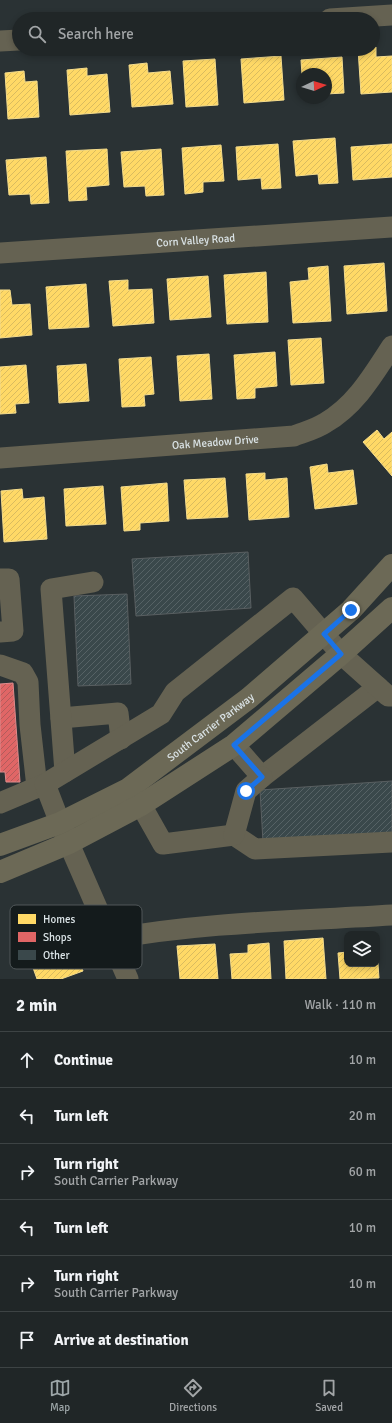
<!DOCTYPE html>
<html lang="en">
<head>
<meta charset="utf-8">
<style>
  body { margin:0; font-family:Signika,sans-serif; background:#282e2f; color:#f1f3f6 }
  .controls { position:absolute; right:12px; bottom:12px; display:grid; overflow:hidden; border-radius:8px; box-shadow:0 2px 6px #0003 }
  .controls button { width:36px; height:36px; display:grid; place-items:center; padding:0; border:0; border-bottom:1px solid #3d4344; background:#202627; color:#f1f3f6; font:20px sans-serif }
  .compass { position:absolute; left:296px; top:68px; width:36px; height:36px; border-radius:50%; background:#202627; box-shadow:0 2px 6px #0003; rotate:86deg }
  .stop { position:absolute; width:12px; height:12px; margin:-9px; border:3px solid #1a73e8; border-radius:50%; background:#fff }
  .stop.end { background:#1a73e8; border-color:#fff; box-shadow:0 1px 4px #0008 }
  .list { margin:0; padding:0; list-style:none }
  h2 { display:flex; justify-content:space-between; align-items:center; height:52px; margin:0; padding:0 16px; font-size:17px }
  h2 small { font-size:13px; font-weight:400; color:#a2a5a7 }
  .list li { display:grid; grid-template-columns:26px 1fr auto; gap:12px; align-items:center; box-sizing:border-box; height:56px; padding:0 16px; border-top:1px solid #3d4344 }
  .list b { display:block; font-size:15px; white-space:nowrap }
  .list p { margin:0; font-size:13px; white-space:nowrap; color:#a2a5a7 }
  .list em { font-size:13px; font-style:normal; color:#a2a5a7 }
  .icon { flex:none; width:22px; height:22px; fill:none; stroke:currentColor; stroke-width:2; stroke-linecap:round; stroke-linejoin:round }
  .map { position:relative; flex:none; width:392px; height:979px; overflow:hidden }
  .search { position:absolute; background:#202627; box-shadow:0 2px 6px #0003; left:12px; right:12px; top:12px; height:44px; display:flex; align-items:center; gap:10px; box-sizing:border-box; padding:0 14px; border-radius:22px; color:#a2a5a7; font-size:15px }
  .sheet { height:388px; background:#202627 }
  nav { display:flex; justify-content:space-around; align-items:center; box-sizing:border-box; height:56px; border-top:1px solid #3d4344; background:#202627; font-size:11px; color:#a2a5a7 }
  nav a { display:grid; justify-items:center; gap:2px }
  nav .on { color:#9da6a8 }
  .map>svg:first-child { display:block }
</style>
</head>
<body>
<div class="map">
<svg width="392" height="979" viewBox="0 0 392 979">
  <defs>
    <pattern id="homes-hatch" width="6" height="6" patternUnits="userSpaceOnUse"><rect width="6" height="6" fill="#ffd966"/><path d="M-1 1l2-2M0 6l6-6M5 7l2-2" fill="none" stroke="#d9bb5f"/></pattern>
    <pattern id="shops-hatch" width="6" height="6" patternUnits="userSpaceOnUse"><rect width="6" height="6" fill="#e06666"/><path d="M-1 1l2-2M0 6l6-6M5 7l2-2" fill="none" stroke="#b15c5c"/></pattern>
    <pattern id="building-hatch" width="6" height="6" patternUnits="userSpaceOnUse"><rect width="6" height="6" fill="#3a484b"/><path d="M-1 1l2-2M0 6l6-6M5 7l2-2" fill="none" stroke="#566265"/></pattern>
  </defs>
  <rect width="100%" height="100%" fill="#2a3234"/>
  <!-- homes -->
  <g fill="url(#homes-hatch)" stroke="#f4dc8d">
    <path d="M373,47H376V57L392,56V92L361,94L358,49H373Z"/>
    <path d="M281,56L284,100L244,103L241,59Z"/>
    <path d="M342,57L344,93L326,94V74L302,75L301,60Z"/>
    <path d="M215,59L218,105L186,107L183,61Z"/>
    <path d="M147,63L148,73L170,71L173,104L132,107L129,65Z"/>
    <path d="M87,68V76L107,74L110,112L70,115L67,70Z"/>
    <path d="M24,71L25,82L37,81L39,117L8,119L5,73Z"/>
    <path d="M335,138L338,183L319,184L318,174L296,176L293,141Z"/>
    <path d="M278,144L281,188L262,189L261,178L238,180L236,147Z"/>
    <path d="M392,144V177L353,180L351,147Z"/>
    <path d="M221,145L224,181L203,182V192L185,194L182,148Z"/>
    <path d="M107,149L109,185L86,187L87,200L69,201L66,151Z"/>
    <path d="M161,149L164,195L146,196L145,186L124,187L121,152Z"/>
    <path d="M46,157L49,203L31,204L30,194L9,195L6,160Z"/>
    <path d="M384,263L387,311L347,314L344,266Z"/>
    <path d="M328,266L331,321L293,323L290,282L309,280L308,268Z"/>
    <path d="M266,272L268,322L227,324L224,275Z"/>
    <path d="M208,276L211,317L170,320L167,279Z"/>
    <path d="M128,280V290L152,289L154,323L113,326L109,281Z"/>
    <path d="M86,284L89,327L49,329L46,287Z"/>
    <path d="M0,290H10L12,305L30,304L32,335L0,338Z"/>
    <path d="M321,338L324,383L291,385L288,340Z"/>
    <path d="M275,352L277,386L255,388V398L237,399L234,355Z"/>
    <path d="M209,354L212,399L180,401L177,356Z"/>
    <path d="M151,357L154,394L144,395L145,406L122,407L119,359Z"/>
    <path d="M86,364L89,401L59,403L57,366Z"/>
    <path d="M26,365L29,403L15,404L16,413L0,414V367Z"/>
    <path d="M377,430L384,439L392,432V476L363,442Z"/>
    <path d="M327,464L328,473L353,470L357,504L315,509L310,467Z"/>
    <path d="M265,473V480L287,478L289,517L249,520L246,474Z"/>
    <path d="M225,478L228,517L187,519L184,480Z"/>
    <path d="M167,483L169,521L140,523V530L124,531L121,487Z"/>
    <path d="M103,486L106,524L66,526L64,489Z"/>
    <path d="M22,489L23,499L44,497L47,539L4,542L1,491Z"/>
    <path d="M70,935L83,971L61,979H37L27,951Z"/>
    <path d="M323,938L326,979H286L284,941Z"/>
    <path d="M269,943L271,979H232L230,954L248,953V945Z"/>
    <path d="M215,944L218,979H180L177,946Z"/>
    <path d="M377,950L379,978L340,979L338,953L347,952V964H377Z"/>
  </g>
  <!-- shops -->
  <path fill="url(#shops-hatch)" stroke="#de8c8d" d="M13,683L20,782H6L5,772H0V684Z"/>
  <!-- building -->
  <g fill="url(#building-hatch)" stroke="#595f61">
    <path d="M248,552L251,608L136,616L132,559Z"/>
    <path d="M127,594L131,684L78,686L74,596Z"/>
    <path d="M392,781V833L263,842L260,790Z"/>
  </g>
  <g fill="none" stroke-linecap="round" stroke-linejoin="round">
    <!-- minor -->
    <g stroke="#656252" stroke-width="21">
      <path d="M330,19L392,15"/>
      <path d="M0,41L19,40"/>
      <path id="s1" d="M0,253L392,227"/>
      <path id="s2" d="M0,458L294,436C304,432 316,429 325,423C356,405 373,375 392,346"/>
      <path d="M0,579H9L13,631L0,632"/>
      <path d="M0,665L23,673L28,682L30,725L37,787"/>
      <path d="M61,718L118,713L121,739"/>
      <path d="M234,745L262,777L378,687"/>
      <path d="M65,772L51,589L93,582"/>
      <path d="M0,803L45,784"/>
      <path d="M141,805L163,844L234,835L255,849L392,842"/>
      <path d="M234,835L246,791L262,777"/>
      <path d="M111,939C204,922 298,921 392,915"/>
      <path d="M128,979L60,823L45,784L161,714L175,692L293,598L341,654L388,696H392"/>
    </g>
    <!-- major -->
    <g stroke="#6c6956" stroke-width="22">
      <path id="s3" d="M0,845L60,823L128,789L249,698L351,610L392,565"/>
      <path d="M0,872L69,843L141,805L234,745L341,654L392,608"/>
    </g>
  </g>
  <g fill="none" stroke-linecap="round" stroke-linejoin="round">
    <!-- route -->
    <path stroke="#1a73e8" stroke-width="5" d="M246,791L262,777L234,745L341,654L324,634L351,610"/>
  </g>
  <g text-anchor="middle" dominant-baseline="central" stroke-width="4" stroke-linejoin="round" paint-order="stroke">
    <!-- street labels -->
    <g font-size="11" fill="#dbe4e7" stroke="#141b1c">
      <text stroke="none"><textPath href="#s1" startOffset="196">Corn Valley Road</textPath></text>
      <text stroke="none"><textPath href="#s2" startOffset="216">Oak Meadow Drive</textPath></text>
      <text stroke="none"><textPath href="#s3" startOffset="243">South Carrier Parkway</textPath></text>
    </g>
  </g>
  <!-- legend -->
  <rect x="10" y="905" width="132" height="64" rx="6" fill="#141b1c" stroke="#505759" stroke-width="1"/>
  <rect x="18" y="914" width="18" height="10" fill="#ffd966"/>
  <rect x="18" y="932" width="18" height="10" fill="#e06666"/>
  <rect x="18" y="950" width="18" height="10" fill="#3a484b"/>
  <g font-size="11" fill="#dbe4e7">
    <text x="43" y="923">Homes</text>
    <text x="43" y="941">Shops</text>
    <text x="43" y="959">Other</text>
  </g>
</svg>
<div class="controls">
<button><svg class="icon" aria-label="layers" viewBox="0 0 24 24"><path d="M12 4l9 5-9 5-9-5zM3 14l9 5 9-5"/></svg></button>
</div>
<svg class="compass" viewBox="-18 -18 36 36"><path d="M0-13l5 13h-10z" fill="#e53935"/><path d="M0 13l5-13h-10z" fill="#a2a5a7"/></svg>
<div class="stop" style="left:246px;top:791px"></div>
<div class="stop end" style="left:351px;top:610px"></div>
<div class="search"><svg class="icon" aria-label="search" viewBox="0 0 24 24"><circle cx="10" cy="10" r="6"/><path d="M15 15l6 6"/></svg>Search here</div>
</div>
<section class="sheet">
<h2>2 min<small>Walk · 110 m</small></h2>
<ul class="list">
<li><svg class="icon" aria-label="ahead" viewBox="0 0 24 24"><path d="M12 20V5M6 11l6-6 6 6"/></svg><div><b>Continue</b></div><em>10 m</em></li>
<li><svg class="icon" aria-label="left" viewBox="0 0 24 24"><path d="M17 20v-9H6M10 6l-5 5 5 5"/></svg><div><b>Turn left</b></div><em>20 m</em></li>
<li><svg class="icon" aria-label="right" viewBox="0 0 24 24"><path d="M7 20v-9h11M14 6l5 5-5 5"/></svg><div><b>Turn right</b><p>South Carrier Parkway</p></div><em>60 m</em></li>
<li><svg class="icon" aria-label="left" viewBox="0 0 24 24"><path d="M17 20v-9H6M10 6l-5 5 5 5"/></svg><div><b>Turn left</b></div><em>10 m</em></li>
<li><svg class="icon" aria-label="right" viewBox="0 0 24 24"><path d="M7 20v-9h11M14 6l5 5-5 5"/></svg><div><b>Turn right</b><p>South Carrier Parkway</p></div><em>10 m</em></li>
<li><svg class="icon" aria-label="arrive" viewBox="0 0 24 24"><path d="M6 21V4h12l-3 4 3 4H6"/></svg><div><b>Arrive at destination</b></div></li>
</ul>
</section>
<nav>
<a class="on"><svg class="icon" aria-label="map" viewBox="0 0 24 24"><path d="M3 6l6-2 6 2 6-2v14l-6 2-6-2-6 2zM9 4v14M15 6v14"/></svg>Map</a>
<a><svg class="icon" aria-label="directions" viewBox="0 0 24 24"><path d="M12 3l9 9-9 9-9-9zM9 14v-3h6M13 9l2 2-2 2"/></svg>Directions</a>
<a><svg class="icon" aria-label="saved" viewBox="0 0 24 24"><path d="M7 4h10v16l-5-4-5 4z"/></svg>Saved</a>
</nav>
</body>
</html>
